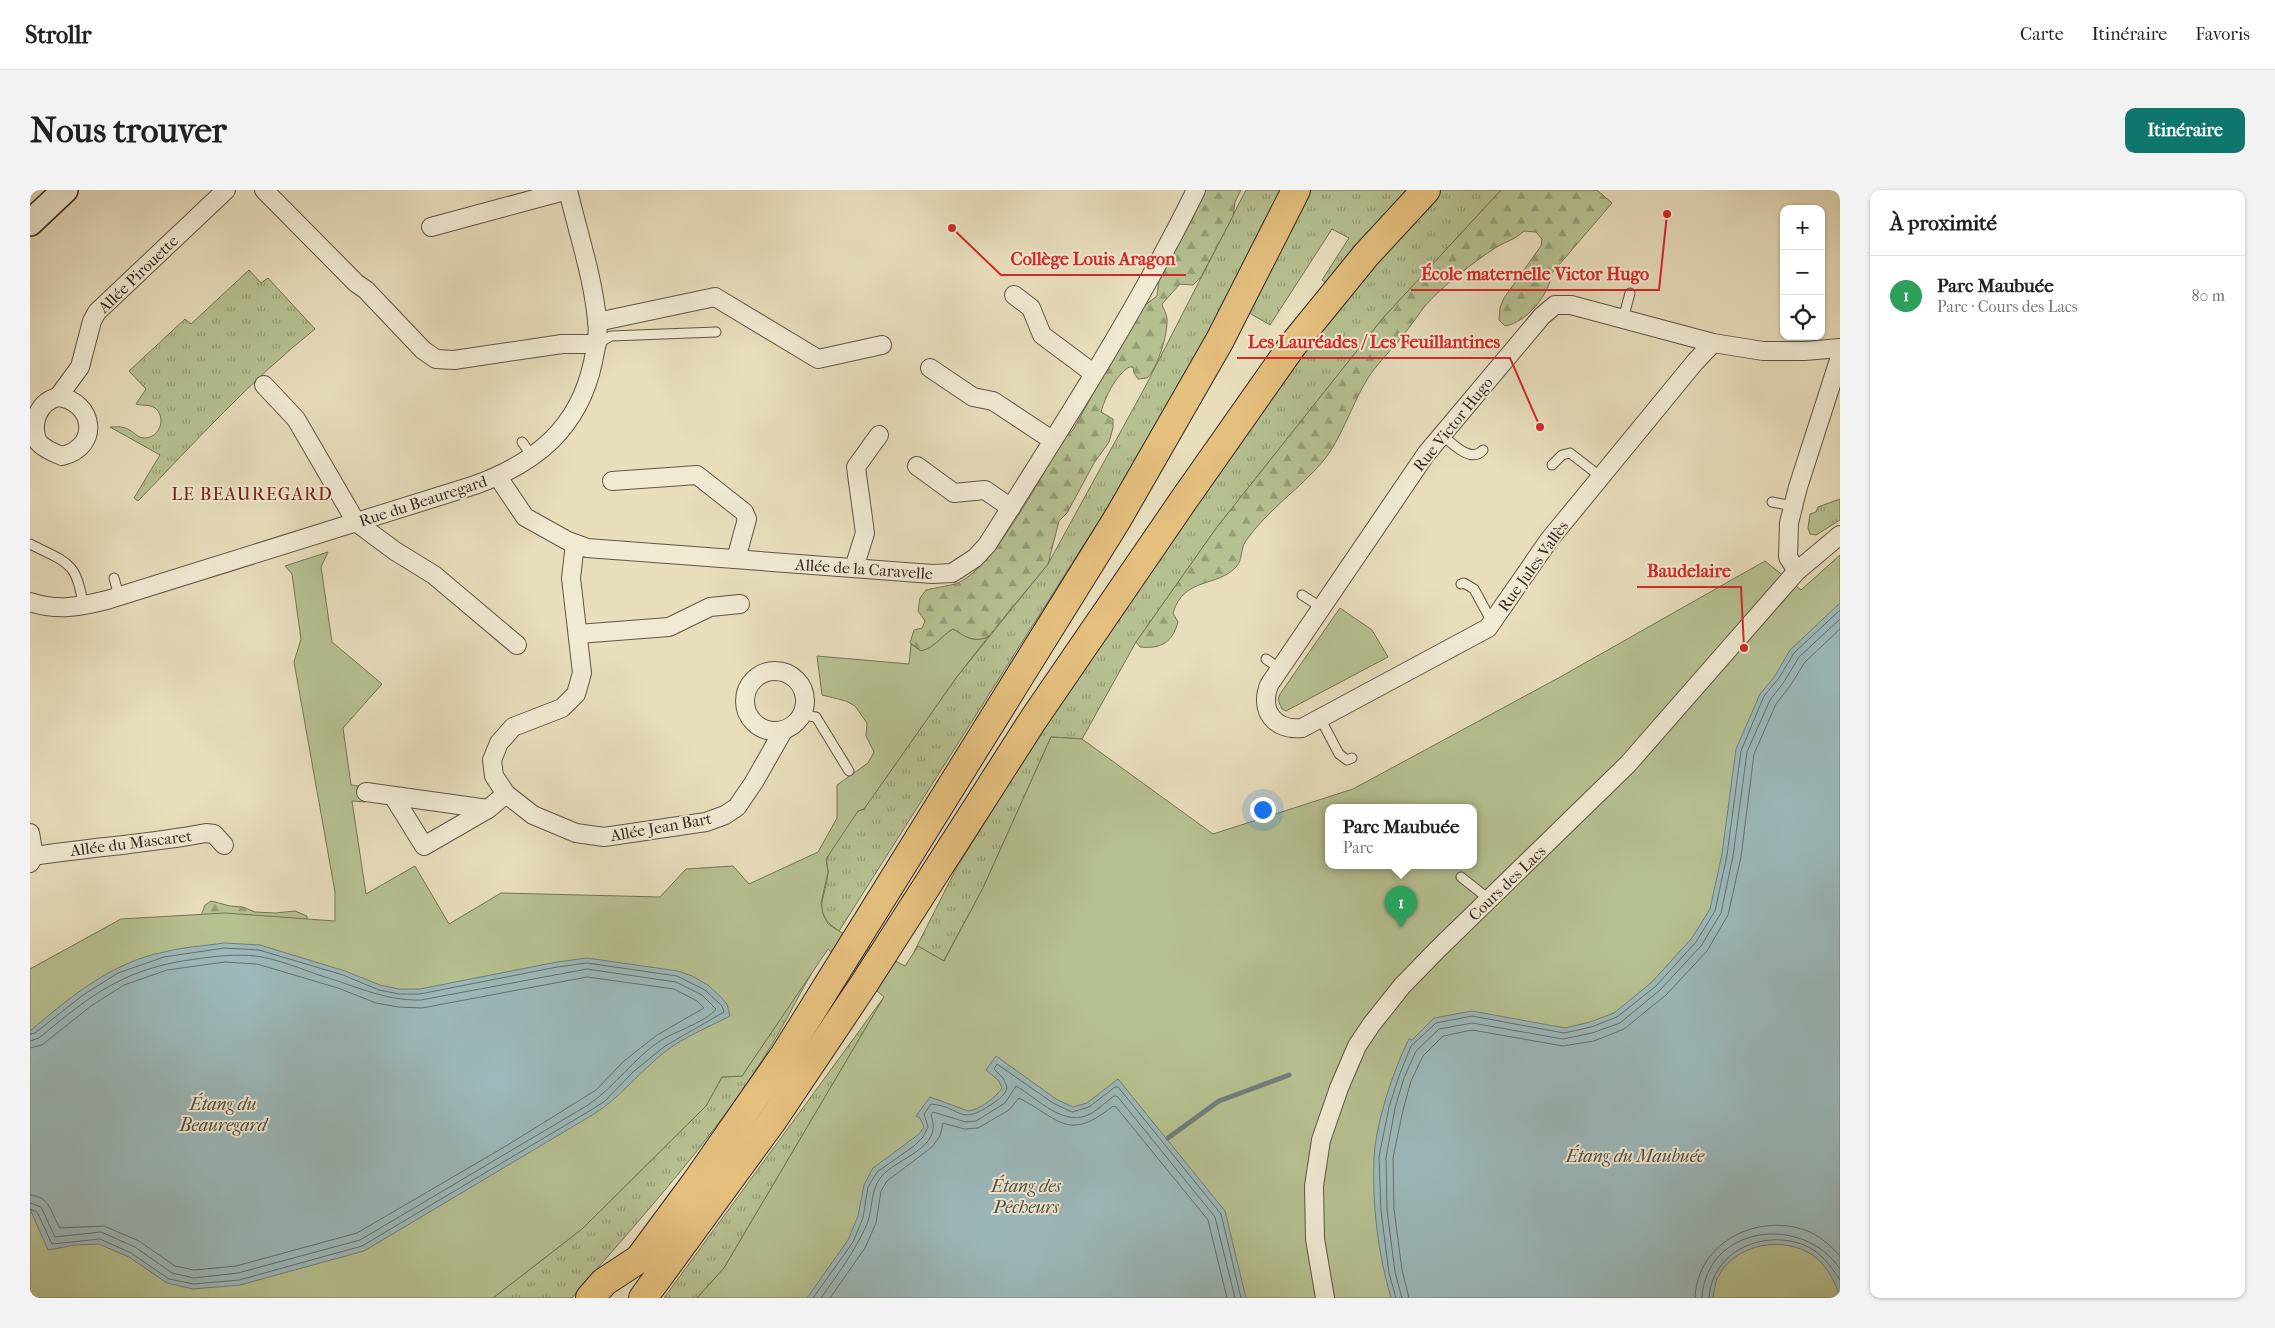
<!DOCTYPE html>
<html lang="fr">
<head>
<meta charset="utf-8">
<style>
  body { margin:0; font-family:"IM FELL French Canon",serif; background:#f2f2f2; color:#222 }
  .controls { position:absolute; right:15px; top:15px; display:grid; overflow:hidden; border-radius:10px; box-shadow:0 1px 4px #0004 }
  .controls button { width:45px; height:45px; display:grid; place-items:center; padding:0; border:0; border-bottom:1px solid #e0e0e0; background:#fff; color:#222; font:25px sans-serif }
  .you { position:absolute; left:1232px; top:619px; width:18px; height:18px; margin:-12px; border:4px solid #fff; border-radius:50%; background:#1a73e8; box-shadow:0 0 0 8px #1a73e833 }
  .badge { display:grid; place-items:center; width:32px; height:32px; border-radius:50%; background:#0f766e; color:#fff; font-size:16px; font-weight:700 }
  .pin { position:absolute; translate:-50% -41px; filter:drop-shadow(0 1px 2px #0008) }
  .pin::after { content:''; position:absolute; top:26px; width:18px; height:15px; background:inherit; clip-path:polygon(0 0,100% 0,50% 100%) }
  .popup { position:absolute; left:1295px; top:614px; width:152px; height:65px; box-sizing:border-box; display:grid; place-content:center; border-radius:10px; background:#fff; filter:drop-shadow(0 1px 4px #0005); font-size:16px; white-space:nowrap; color:#767676 }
  .popup b { font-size:19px; color:#222 }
  .popup::after { content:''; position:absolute; left:50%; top:100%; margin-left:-10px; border:10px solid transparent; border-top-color:#fff }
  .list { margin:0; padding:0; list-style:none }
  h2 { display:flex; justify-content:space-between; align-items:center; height:65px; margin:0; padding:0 20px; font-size:21px }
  h2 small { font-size:16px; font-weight:400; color:#767676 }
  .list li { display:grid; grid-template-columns:32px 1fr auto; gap:15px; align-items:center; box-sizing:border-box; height:80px; padding:0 20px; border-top:1px solid #e0e0e0 }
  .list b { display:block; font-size:19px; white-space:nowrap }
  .list p { margin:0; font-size:16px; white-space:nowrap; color:#767676 }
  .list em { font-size:16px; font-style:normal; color:#767676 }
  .icon { flex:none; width:28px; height:28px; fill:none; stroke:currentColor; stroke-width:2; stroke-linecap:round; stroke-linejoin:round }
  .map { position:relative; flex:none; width:1810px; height:1108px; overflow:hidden; border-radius:10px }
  header { display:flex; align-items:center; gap:30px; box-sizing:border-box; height:70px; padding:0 25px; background:#fff; border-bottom:1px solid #e0e0e0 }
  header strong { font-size:24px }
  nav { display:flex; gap:28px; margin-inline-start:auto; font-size:18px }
  .intro { display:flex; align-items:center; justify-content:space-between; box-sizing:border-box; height:120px; padding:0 30px }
  h1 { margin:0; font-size:35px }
  .button { padding:12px 22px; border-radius:10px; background:#0f766e; color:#fff; font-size:18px; font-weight:700 }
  main { display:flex; gap:30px; padding:0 30px }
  aside { flex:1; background:#fff; border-radius:10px; box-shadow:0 1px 4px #0004 }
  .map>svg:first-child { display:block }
</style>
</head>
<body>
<header>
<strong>Strollr</strong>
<nav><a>Carte</a><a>Itinéraire</a><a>Favoris</a></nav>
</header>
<div class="intro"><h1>Nous trouver</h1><a class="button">Itinéraire</a></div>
<main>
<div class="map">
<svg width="1810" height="1108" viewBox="0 0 1810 1108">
  <defs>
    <pattern id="grass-tufts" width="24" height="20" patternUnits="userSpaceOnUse" patternTransform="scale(1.25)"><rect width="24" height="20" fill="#b6c191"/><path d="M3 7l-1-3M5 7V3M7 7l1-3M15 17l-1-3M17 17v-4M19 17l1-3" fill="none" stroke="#959d76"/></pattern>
    <pattern id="forest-firs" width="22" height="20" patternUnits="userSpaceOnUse" patternTransform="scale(1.25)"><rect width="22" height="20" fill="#b6c191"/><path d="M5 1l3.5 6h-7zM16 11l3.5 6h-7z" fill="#959d76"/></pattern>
  </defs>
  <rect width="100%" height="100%" fill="#e8debc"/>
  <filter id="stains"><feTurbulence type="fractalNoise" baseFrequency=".004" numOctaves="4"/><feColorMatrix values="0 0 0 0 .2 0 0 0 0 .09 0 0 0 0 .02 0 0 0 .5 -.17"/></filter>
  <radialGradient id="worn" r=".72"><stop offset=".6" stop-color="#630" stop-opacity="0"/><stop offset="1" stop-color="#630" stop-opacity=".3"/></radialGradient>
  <!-- grass -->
  <g fill="url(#grass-tufts)" stroke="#757458">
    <path d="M1216,0H1252L1214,82L1086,304L809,741C780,722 796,709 798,682C798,677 795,672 798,667C805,651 818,636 828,621L834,619L926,488L1018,374L1114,199Z"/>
    <path d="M1276,0H1383L1298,95L1292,90L1319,48L1302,39L1240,135L1216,121Z"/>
    <path d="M1409,0H1471L1353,128L1187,337L1106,452L1052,549L1021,547L953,698L913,772L888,756L884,762L927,677L1016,535L1284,143Z"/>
    <path d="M219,80L231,93L238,88L285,139C221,190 165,252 108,311L104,308L130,265L80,237C84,237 91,236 95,238C103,240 107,249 116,248C131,246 136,227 125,218C119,214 112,216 106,214L116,199L99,181L155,129L161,134Z"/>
    <path d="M1810,309V330L1786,345L1780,344L1778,338L1780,324L1786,322L1788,317Z"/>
    <path d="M784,779C765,812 748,847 727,878C674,960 606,1033 542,1108H463L552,1039L676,916L692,887L712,886Z"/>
    <path d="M854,807L694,1078L667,1108H634Z"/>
  </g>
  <!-- forest -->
  <g fill="url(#forest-firs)" stroke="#757458">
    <path d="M1174,0H1211L1205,12L1203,26L1171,87L1163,95L1150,94L1132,114C1133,119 1137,124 1137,129C1138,144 1128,177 1117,188L1108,189L1104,183L1103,177H1099C1086,185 1075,207 1071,222L1083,229V238L1079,252L1064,273L1037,323L1029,331L1018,374L958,447C944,453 935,447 923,439C911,446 906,457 891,461L880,453L884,440L892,438L895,431L888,421L890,408L896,400C903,398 926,395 930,392C967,373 1012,284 1035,247L1043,240L1110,119L1127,106L1129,89Z"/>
    <path d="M1471,0H1567L1582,13L1522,83C1519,105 1497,132 1475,136L1469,130L1470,118L1474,108L1511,56L1512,49L1506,42L1494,41C1483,51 1476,51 1465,58C1444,72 1411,97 1395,116C1388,125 1382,134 1375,143C1362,160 1345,175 1335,193C1321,217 1311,249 1294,270C1270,299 1238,319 1215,352C1211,359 1212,370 1207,376C1188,398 1154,386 1143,423L1148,432C1142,453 1131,459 1110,457L1106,452L1187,337L1353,128Z"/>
    <path d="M181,711L200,716L213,717L225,722L245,723L265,721L277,726V732L170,728L175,715Z"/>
  </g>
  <!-- green -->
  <g fill="#b6c191" stroke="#757458" fill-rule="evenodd">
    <path d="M298,362L291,377L302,452L352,494L313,538L321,595L337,597L335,612L322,611L336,704L385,676L419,734L471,703L630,707L656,679L703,676L719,694L788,662L807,628V595L838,573L844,562L836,546L837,533L825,516L816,511L792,505L787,466L879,474L881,454L891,461C906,457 911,446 923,439C935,447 944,453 958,447L926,488L834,619L828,621L796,669L798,682L791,713L793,724L798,734L809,741L875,776L888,756L914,771L953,698L1021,547L1052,549L1183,644L1323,599L1532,486L1735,371L1771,400L1810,365V1108H667L694,1078L854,807L798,759L712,886L692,887L676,916L552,1039L463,1108H0V779L91,729L195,723L305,731V702L264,472L271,449L262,384L255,376ZM1298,618H1444V676H1298Z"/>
    <path d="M1310,418L1342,440L1358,467L1256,521L1252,519L1248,510L1250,504Z"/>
  </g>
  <!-- water -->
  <g fill="#9cb9bb" stroke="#727e7c">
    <path d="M1810,413V1108C1805,1092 1798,1077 1784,1066C1753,1044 1703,1054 1687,1089C1685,1094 1684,1102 1683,1108H1361C1348,1064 1342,1014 1344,968C1346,931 1364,879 1379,849L1382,850L1404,828L1442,821L1535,838L1560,832L1584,823L1622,792L1662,748L1680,719L1692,664L1706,559L1730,504L1745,486L1760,460Z"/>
    <path d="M194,753L230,755L315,781L350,795L369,799H390L527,772L557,768L648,781L662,786L678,795L690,806L697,814L700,826C679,837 654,847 636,861C610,881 591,907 564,924L334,1061L210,1095L163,1099L137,1093L99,1067L69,1054L45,1055L18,1060L0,1019V841C39,808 82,772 134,762C153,757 174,756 194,753Z"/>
    <path d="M966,866L1026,909L1043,917L1057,913L1088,889L1195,1021L1216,1108H777L818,1050L828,1026L834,995L843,978L889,944L894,937L890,928L886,926L900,907L938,921C950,920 966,907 972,898L969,891L956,880Z"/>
  </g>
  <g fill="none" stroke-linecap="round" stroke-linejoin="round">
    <!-- shore -->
    <g stroke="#68706c" stroke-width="1">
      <path d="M0,844L5,843L53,805L88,783L134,767L194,758L229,760L313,785L349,800L369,804H390L527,777L557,773L647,786L675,800L692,816L694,822L635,856L603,882L575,911L561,920L332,1056L209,1090L164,1094L139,1089L101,1063L70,1049L22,1054L7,1022L0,1019"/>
      <path d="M0,851L9,848C62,804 95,778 166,769C186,766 206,764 226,766C248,769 271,779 292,786C326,796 355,811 391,810L557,779L646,792L672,805L686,819C677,831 647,841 633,849C604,867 586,896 558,915L330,1050L208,1083L164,1088L142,1083L105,1057L71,1042L25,1047L11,1017L0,1013"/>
      <path d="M0,858L12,855L61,816L94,795L137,780L195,772L227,774L308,798L346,813L368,817L392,818L557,787L644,799L667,811L674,818L627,845L594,871L566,900L476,956L327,1043L206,1076L164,1080L145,1076L109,1051L74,1036L30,1038C21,1024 20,1006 0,1005"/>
      <path d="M783,1108L823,1052L833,1028L838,997L847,982L884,956L893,947L898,937L894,924L901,914C933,917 928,937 962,914C969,909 976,905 977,897L973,888L964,879L967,874L1023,913L1042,922L1059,917L1085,897H1088L1191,1024L1211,1108"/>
      <path d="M791,1108C808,1084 825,1061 837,1034C843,1019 840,1001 851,987C867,967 914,959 901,925L903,922L936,932L946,931L975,913L986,896C1009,909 1034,939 1062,923C1070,918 1077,911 1084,906H1087L1185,1027L1205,1108"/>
      <path d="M800,1108L835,1058L846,1033L851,1001L857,991L902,957L910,946L913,933L934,939L948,938L979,920L989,908C1031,930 1038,952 1083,916L1086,917L1178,1030L1197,1108"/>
      <path d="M1366,1108L1359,1083L1351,1021L1349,967L1359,917L1369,886L1381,856L1406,833L1442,826L1534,843L1561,837L1587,827L1626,796L1666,752L1685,721L1697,665L1711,561L1734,506L1749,488L1764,463L1810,420"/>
      <path d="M1372,1108L1365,1082L1357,1020L1356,968L1365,918L1374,888L1386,861L1409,839L1442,833L1533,849L1562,843L1590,833L1630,800L1671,756L1691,723L1703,666L1717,562L1740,510L1754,492L1769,467L1810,429"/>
      <path d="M1379,1108L1372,1080L1364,1019L1363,968L1373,920L1381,891L1393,866L1413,846L1442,840L1533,856L1564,851L1594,839L1636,805L1677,761L1698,725L1711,667L1724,564L1746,514L1760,496L1775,472L1810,439"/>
      <path d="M1665,1108C1667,1051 1730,1021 1780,1042C1792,1048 1801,1056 1810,1066"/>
      <path d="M1672,1108C1676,1035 1773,1023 1810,1079"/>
      <path d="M1679,1108C1682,1061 1733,1039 1774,1055C1790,1061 1801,1076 1810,1090"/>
    </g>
    <!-- stream -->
    <path stroke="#727e7c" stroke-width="5" d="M1138,948L1189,911L1259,885"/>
    <defs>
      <g id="service">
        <path d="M1593,129L1600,103"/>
        <path d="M567,154L581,146L686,142"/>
        <path d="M1412,245C1422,253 1441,274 1453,260"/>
        <path d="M492,252L503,267"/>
        <path d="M1522,275L1532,265L1540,263L1571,287"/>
        <path d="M1742,312L1763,316"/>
        <path d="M0,354C37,373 47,371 53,415"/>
        <path d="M84,388L89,406"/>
        <path d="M1431,394L1434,393L1444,399L1462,432"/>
        <path d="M1272,405L1292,418"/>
        <path d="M1236,469L1250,479"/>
        <path d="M772,525L786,527L819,581"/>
        <path d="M1290,528L1309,564L1317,570L1322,568"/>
        <path d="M1431,687L1460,710"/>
      </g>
      <g id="minor">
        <path d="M234,0L326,93L336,100L393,160L406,169L424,170L532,154H567"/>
        <path d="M401,37L538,0"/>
        <path d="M984,105L1001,118L1012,145L1063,183"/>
        <path d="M567,132L685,107L788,169L852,155"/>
        <path d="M1683,153L1665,172L1519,350L1458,438L1272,538C1245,541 1229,521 1239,495L1396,264L1512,126L1525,115H1541L1683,153L1733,161H1775L1810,158"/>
        <path d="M900,178L943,207L963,211L1022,250"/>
        <path d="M234,195L266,229L326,332L365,361L404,385L487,455"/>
        <path d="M28,207L50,177L62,131L67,122L196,0"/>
        <path d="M28,207C64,211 71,257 32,266C24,263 14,259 8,252C0,234 8,212 28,207Z"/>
        <path d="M887,276L924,303L955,300L981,318"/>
        <path d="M468,287L495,327L538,351L557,358L902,384L922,383L945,368L957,355C1030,240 1106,122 1166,0"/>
        <path d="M582,291L667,285L714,322L717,329L706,369"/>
        <path d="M545,354L541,388L552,483L546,504L532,518L483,537L469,553L462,570L464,586L476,604L503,625L546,643L574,647L676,632L695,625L707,617L724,592L753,541"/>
        <path d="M824,378L835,343L826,277L849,245"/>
        <path d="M1767,381L1758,367L1759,333L1768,297L1810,167"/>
        <path d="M0,412C27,421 49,417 77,410L445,295C506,273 549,238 563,172C566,158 569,144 567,130C563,87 548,43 538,0"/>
        <path d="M548,444L639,437L680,417L710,414"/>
        <circle cx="745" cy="511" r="30"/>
        <path d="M336,602L458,619L476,604"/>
        <path d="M363,606L394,656L458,619"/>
        <path d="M0,643L4,666L0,673"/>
        <path d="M4,666C61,657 119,654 176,643L184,644L194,655"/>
        <path d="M1295,1108L1285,1049L1284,996L1291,950L1309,898L1327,856L1341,835L1372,796L1408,759L1598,574L1767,381L1810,345"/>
      </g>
      <path id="secondary" d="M0,33L35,0"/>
      <g id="trunk">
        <path d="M560,1108L574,1092L609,1069L666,992L755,864L1088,328L1190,150L1266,0"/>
        <path d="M613,1108L743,930L834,794L1003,530L1153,311L1262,156L1336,65L1396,0"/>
      </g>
    </defs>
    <!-- service casing -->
    <use href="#service" stroke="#615446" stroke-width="11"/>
    <!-- minor casing -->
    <use href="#minor" stroke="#615446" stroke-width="20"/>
    <!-- secondary casing -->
    <use href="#secondary" stroke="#34261e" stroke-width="28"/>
    <!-- trunk casing -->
    <use href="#trunk" stroke="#34261e" stroke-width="30"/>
    <!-- service -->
    <use href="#service" stroke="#f0ead3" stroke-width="9"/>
    <!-- minor -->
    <use href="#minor" stroke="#f0ead3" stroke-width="18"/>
    <!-- secondary -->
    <use href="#secondary" stroke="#f0ead3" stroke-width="25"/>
    <!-- trunk -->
    <use href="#trunk" stroke="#e4bf7e" stroke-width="28"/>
  </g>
  <g text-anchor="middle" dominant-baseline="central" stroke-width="4" stroke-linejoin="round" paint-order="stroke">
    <!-- street labels -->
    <g font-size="16" fill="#34261e" stroke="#f0ead3">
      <text transform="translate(108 84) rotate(-44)">Allée Pirouette</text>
      <text transform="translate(1423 234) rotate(-51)">Rue Victor Hugo</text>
      <text transform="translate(393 311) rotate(-18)">Rue du Beauregard</text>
      <text transform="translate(1503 376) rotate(-54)">Rue Jules Vallès</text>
      <text transform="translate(834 379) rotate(4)">Allée de la Caravelle</text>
      <text transform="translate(631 637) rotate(-10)">Allée Jean Bart</text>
      <text transform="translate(101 653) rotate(-7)">Allée du Mascaret</text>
      <text transform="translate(1477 693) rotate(-44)">Cours des Lacs</text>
    </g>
    <!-- neighbourhood labels -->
    <g font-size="18" letter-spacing="1" fill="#7a1f14" stroke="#f0ead3">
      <text x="222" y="304">LE BEAUREGARD</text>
    </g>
    <!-- water labels -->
    <g font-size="18" font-style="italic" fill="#4e4b45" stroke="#f0ead3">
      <text x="193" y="914">Étang du<tspan x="193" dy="21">Beauregard</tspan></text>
      <text x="1605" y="966">Étang du Maubuée</text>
      <text x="996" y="996">Étang des<tspan x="996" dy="21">Pêcheurs</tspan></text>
    </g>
  </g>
  <!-- callouts -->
  <path fill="none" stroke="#d62828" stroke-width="2" d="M922 38L971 85H1156M1637 24L1629 100H1381M1510 237L1480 168H1207M1714 458L1711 397H1607"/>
  <g fill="#d62828" stroke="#f0ead3" stroke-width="2">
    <circle cx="922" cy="38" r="5"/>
    <circle cx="1637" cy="24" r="5"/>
    <circle cx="1510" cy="237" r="5"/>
    <circle cx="1714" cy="458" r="5"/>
  </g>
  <g font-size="18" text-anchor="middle" font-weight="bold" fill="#d62828" stroke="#f0ead3" stroke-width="4" stroke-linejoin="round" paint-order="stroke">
    <text x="1063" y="75">Collège Louis Aragon</text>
    <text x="1505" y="90">École maternelle Victor Hugo</text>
    <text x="1344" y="158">Les Lauréades / Les Feuillantines</text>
    <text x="1659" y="387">Baudelaire</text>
  </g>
  <rect width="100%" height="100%" filter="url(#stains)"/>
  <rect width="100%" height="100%" fill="url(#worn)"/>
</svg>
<div class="controls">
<button>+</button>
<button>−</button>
<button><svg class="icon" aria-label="locate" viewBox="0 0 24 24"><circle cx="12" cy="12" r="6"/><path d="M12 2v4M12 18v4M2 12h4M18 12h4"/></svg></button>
</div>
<div class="you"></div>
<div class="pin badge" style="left:1371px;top:737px;background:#2e9e5b">1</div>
<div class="popup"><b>Parc Maubuée</b>Parc</div>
</div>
<aside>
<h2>À proximité<small></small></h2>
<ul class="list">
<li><span class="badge" style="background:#2e9e5b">1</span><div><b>Parc Maubuée</b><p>Parc · Cours des Lacs</p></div><em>80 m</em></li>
</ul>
</aside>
</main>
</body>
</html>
